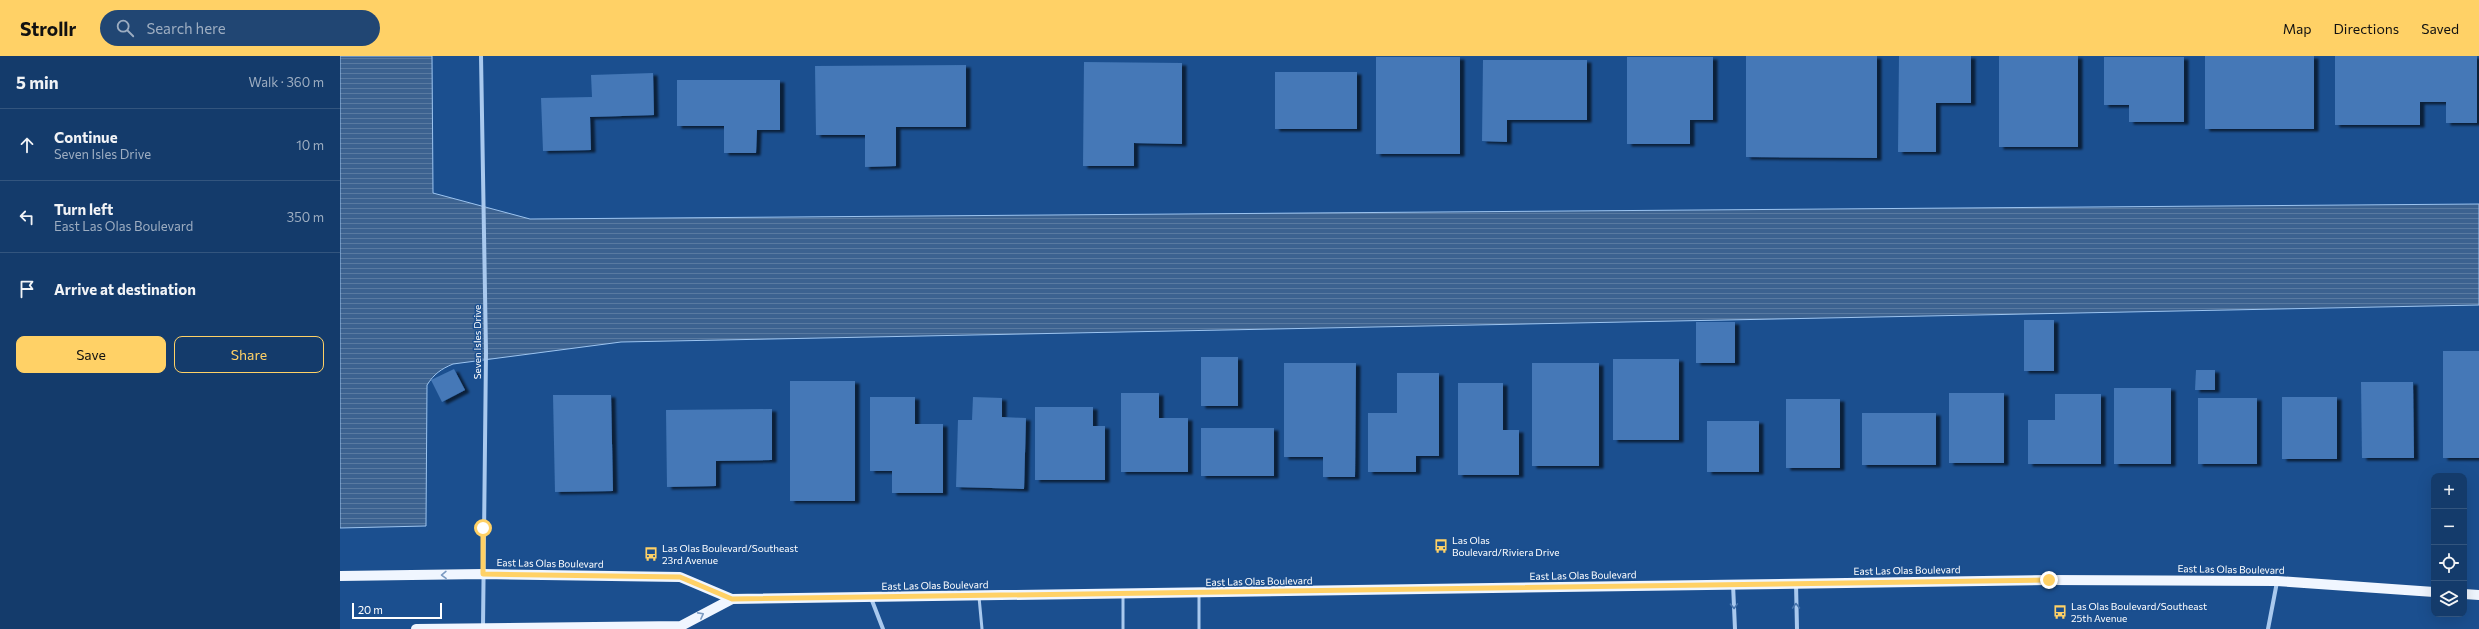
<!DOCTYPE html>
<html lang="en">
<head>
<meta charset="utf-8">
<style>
  body { margin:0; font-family:Commissioner,sans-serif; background:#214673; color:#f1f3f6 }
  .controls { position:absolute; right:12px; bottom:12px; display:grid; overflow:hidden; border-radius:8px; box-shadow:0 4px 16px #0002 }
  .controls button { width:36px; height:36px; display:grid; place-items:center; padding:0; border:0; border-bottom:1px solid #33557e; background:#143b6b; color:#f1f3f6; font:20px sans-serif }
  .scale { position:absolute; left:12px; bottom:10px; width:90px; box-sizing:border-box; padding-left:4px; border:2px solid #fff; border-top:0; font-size:11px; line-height:14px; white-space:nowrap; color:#fff; -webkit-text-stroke:3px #1b4f8f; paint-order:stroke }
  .stop { position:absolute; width:12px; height:12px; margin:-9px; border:3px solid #ffd166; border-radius:50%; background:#fff }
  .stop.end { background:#ffd166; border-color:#fff; box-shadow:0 1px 4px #0008 }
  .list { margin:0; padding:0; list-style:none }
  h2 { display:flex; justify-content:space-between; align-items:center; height:52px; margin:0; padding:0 16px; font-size:17px }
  h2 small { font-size:13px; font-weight:400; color:#9dadc1 }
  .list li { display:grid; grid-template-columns:26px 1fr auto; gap:12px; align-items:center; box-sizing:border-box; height:72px; padding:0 16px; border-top:1px solid #33557e }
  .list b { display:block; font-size:15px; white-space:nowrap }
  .list p { margin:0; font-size:13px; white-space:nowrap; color:#9dadc1 }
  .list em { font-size:13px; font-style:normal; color:#9dadc1 }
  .actions { display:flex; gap:8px; padding:12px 16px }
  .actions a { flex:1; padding:9px 0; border:1px solid #ffd166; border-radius:8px; text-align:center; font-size:14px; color:#ffd166 }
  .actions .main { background:#ffd166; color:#111 }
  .icon { flex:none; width:22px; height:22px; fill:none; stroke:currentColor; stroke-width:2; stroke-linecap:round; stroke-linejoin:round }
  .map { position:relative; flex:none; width:2139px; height:573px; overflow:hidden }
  header { display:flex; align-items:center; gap:24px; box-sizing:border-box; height:56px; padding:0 20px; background:#ffd166; color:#111 }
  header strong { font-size:19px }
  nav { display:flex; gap:22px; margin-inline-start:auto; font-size:14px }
  .search { width:280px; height:36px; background:#214673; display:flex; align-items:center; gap:10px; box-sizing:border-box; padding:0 14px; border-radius:22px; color:#9dadc1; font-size:15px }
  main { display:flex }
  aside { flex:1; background:#143b6b }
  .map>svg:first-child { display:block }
</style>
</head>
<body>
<header>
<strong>Strollr</strong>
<div class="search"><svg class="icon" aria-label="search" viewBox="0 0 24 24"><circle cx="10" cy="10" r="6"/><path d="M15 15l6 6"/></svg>Search here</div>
<nav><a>Map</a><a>Directions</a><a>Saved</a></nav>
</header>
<main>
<aside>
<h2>5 min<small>Walk · 360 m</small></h2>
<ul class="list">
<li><svg class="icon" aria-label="ahead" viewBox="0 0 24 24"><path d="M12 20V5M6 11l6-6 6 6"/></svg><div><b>Continue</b><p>Seven Isles Drive</p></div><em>10 m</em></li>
<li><svg class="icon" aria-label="left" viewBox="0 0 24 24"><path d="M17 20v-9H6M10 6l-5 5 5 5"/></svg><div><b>Turn left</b><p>East Las Olas Boulevard</p></div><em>350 m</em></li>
<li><svg class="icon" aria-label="arrive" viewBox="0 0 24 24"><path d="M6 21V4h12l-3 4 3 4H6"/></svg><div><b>Arrive at destination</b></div></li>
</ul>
<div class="actions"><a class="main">Save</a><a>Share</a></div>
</aside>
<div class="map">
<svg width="2139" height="573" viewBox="0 0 2139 573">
  <defs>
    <pattern id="water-rules" width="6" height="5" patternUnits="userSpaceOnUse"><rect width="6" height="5" fill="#3c6290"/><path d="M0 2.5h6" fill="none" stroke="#597aa1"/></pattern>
    <filter id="shadow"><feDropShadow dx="4.5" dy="2.5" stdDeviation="1" flood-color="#0009"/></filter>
  </defs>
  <rect width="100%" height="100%" fill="#1b4f8f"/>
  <!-- water -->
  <path fill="url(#water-rules)" stroke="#9cc4f0" d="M0,0H92L93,137L190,163L2139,148V249L281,286L113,308C101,313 94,318 87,329L86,470L0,472Z"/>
  <!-- building -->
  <g fill="#4478b7" filter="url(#shadow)">
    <path d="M1406,0H1537V102L1406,101Z"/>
    <path d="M1559,0H1631V47H1596V96H1558Z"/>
    <rect x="1659" y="0" width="79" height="91"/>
    <rect x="1865" y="0" width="109" height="73"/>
    <path d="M1995,0H2137V67H2106V46H2080V69H1995Z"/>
    <rect x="1036" y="1" width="84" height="97"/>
    <path d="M1287,1H1373V64H1350V88H1287Z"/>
    <path d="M1764,1H1844V66H1789V49H1764Z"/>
    <path d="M1143,4H1247V64H1167V86L1142,85Z"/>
    <path d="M744,6L842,7V88L794,87V110H743Z"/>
    <path d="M626,9V71H556V110L525,111V79H476L475,10Z"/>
    <rect x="935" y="16" width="82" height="57"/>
    <path d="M313,17L314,59L250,61L251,94L203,95L201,42L252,41L251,19Z"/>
    <path d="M337,24H440V74H417L416,97H384V70H337Z"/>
    <rect x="1684" y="264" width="30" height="51"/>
    <rect x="1356" y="266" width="39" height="41"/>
    <rect x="2103" y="295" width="36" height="107"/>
    <rect x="861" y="301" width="37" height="49"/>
    <rect x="1273" y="303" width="66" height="81"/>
    <path d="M944,307H1016L1015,421H983V401H944Z"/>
    <rect x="1192" y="307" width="67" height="103"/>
    <path d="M114,313L125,334L102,346L91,324Z"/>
    <path d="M1856,314H1875V334H1855Z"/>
    <path d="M1057,317H1099V400H1076V416H1028V357H1057Z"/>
    <rect x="450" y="325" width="65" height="120"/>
    <path d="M2021,326H2073L2074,402H2022Z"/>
    <path d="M1118,327H1163V374H1179V419H1118Z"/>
    <rect x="1774" y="332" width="57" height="76"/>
    <path d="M781,337H819V362H848V416H781Z"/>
    <rect x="1609" y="337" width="55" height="70"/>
    <path d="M1715,338H1761V408H1688V364H1715Z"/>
    <path d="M213,339H271L273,435L215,436Z"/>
    <path d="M530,341H575V368H603V437H552V415H530Z"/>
    <path d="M633,341L662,342V361L686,362L684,433L616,431L618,364H632Z"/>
    <rect x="1942" y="341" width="55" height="62"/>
    <rect x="1858" y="342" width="59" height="66"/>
    <rect x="1446" y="343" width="54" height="69"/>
    <path d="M695,351H753V370H765V424H695Z"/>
    <path d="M432,353V404L376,405V430L327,431L326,354Z"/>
    <rect x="1522" y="357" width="74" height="52"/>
    <rect x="1367" y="365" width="52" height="51"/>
    <rect x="861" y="372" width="73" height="48"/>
  </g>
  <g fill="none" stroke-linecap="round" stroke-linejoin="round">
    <!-- service -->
    <g stroke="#a9c9ee" stroke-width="3">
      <path d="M783,539V573"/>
      <path d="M639,541L642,573"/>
      <path d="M859,573V538"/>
    </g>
    <!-- minor -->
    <g stroke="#a9c9ee" stroke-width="4">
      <path d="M141,0L146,296L143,572"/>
      <path d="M1456,527L1457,573"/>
      <path d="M1393,528L1395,573"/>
      <path d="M531,542L543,573"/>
      <path d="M1928,573L1937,526"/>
    </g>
    <!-- primary -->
    <g stroke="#f0f6ff" stroke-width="10">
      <path d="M0,520L143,518L340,521L392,543L1709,524L1937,525L2094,536"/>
      <path d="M2124,538L2139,539"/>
      <path d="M76,573L341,570L392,543"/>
    </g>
  </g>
  <!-- one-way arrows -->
  <defs><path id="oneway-chevron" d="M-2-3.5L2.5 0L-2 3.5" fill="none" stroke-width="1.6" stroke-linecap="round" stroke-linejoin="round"/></defs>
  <g stroke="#7b9ac1">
    <use href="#oneway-chevron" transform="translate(104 519) rotate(179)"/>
    <use href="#oneway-chevron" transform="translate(361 559) rotate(-28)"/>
  </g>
  <g stroke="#4674ac">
    <use href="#oneway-chevron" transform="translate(1394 550) rotate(88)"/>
    <use href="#oneway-chevron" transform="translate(1456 550) rotate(-91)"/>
  </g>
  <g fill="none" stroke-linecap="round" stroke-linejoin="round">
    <!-- route -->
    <path stroke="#ffd166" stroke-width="5" d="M143,472V518L340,521L392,543L1709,524"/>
  </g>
  <!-- icons -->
  <defs>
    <symbol id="bus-bare" viewBox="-9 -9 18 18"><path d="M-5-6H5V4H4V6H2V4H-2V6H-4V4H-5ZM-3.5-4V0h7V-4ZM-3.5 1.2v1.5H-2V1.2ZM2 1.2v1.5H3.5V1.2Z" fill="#ffd166" stroke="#1b4f8f" stroke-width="2.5" paint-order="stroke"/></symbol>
  </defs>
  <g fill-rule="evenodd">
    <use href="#bus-bare" x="1091" y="480" width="20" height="20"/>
    <use href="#bus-bare" x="301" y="488" width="20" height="20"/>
    <use href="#bus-bare" x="1710" y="546" width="20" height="20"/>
  </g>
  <g text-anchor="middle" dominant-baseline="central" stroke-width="3" stroke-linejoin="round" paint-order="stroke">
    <!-- street labels -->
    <g font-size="10" fill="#fff" stroke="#1b4f8f">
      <text transform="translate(137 286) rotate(-90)">Seven Isles Drive</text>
      <text transform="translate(210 507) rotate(1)">East Las Olas Boulevard</text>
      <text transform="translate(1891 513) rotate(1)">East Las Olas Boulevard</text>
      <text transform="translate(1567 514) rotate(-1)">East Las Olas Boulevard</text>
      <text transform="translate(1243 519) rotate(-1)">East Las Olas Boulevard</text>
      <text transform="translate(919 525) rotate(-1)">East Las Olas Boulevard</text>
      <text transform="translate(595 529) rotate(-1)">East Las Olas Boulevard</text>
    </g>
    <!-- poi labels -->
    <g font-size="10" fill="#fff" stroke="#1b4f8f" text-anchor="start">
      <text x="1112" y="484">Las Olas<tspan x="1112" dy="12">Boulevard/Riviera Drive</tspan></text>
      <text x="322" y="492">Las Olas Boulevard/Southeast<tspan x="322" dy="12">23rd Avenue</tspan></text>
      <text x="1731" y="550">Las Olas Boulevard/Southeast<tspan x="1731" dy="12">25th Avenue</tspan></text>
    </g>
  </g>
</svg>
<div class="controls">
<button>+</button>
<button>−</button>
<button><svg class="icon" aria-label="locate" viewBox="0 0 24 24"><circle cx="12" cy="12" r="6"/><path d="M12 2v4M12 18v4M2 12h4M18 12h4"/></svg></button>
<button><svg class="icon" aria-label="layers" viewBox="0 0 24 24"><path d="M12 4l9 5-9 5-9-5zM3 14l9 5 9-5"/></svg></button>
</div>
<div class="scale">20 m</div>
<div class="stop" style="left:143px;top:472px"></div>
<div class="stop end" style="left:1709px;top:524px"></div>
</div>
</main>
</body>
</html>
